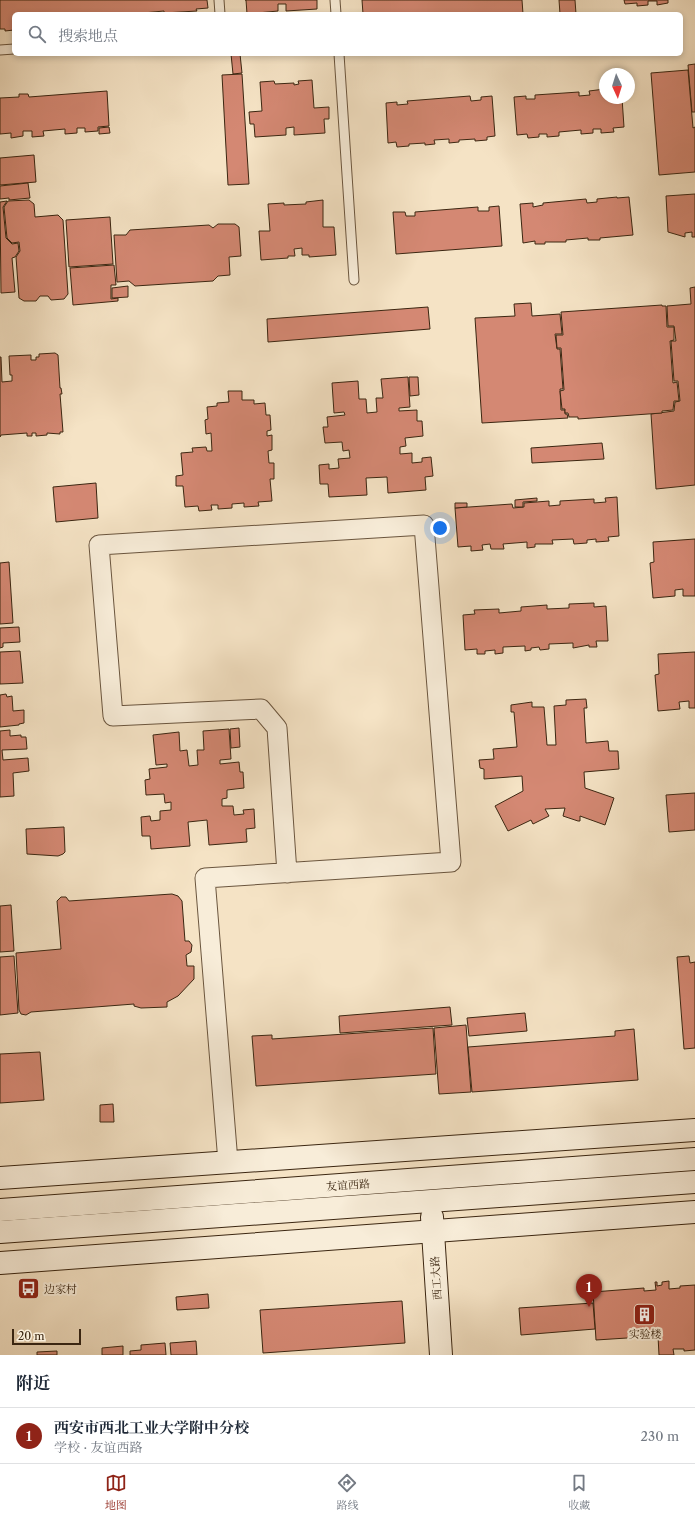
<!DOCTYPE html>
<html lang="zh">
<head>
<meta charset="utf-8">
<style>
  body { margin:0; font-family:"Libre Caslon Text","Noto Serif SC",serif; background:#f2f2f3; color:#1f2937 }
  .compass { position:absolute; left:599px; top:68px; width:36px; height:36px; border-radius:50%; background:#fff; box-shadow:0 2px 6px #0003; rotate:176deg }
  .scale { position:absolute; left:12px; bottom:10px; width:69px; box-sizing:border-box; padding-left:4px; border:2px solid #3b2611; border-top:0; font-size:11px; line-height:14px; white-space:nowrap; color:#3b2611; -webkit-text-stroke:3px #f8edd9; paint-order:stroke }
  .you { position:absolute; left:440px; top:528px; width:14px; height:14px; margin:-10px; border:3px solid #fff; border-radius:50%; background:#1a73e8; box-shadow:0 0 0 6px #1a73e833 }
  .badge { display:grid; place-items:center; width:26px; height:26px; border-radius:50%; background:#8f2418; color:#fff; font-size:13px; font-weight:700 }
  .pin { position:absolute; translate:-50% -33px; filter:drop-shadow(0 1px 2px #0008) }
  .pin::after { content:''; position:absolute; top:21px; width:14px; height:12px; background:inherit; clip-path:polygon(0 0,100% 0,50% 100%) }
  .list { margin:0; padding:0; list-style:none }
  h2 { display:flex; justify-content:space-between; align-items:center; height:52px; margin:0; padding:0 16px; font-size:17px }
  h2 small { font-size:13px; font-weight:400; color:#747a83 }
  .list li { display:grid; grid-template-columns:26px 1fr auto; gap:12px; align-items:center; box-sizing:border-box; height:56px; padding:0 16px; border-top:1px solid #e0e1e3 }
  .list b { display:block; font-size:15px; white-space:nowrap }
  .list p { margin:0; font-size:13px; white-space:nowrap; color:#747a83 }
  .list em { font-size:13px; font-style:normal; color:#747a83 }
  .icon { flex:none; width:22px; height:22px; fill:none; stroke:currentColor; stroke-width:2; stroke-linecap:round; stroke-linejoin:round }
  .map { position:relative; flex:none; width:695px; height:1355px; overflow:hidden }
  .search { position:absolute; background:#fff; box-shadow:0 2px 6px #0003; left:12px; right:12px; top:12px; height:44px; display:flex; align-items:center; gap:10px; box-sizing:border-box; padding:0 14px; border-radius:6px; color:#747a83; font-size:15px }
  .sheet { height:108px; background:#fff }
  nav { display:flex; justify-content:space-around; align-items:center; box-sizing:border-box; height:56px; border-top:1px solid #e0e1e3; background:#fff; font-size:11px; color:#747a83 }
  nav a { display:grid; justify-items:center; gap:2px }
  nav .on { color:#8f2418 }
  .map>svg:first-child { display:block }
</style>
</head>
<body>
<div class="map">
<svg width="695" height="1355" viewBox="0 0 695 1355">
  <rect width="100%" height="100%" fill="#f5e3c5"/>
  <filter id="stains"><feTurbulence type="fractalNoise" baseFrequency=".005" numOctaves="4"/><feColorMatrix values="0 0 0 0 .2 0 0 0 0 .09 0 0 0 0 .02 0 0 0 .5 -.17"/></filter>
  <radialGradient id="worn" r=".72"><stop offset=".6" stop-color="#630" stop-opacity="0"/><stop offset="1" stop-color="#630" stop-opacity=".3"/></radialGradient>
  <!-- building -->
  <g fill="#d48873" stroke="#3b2611">
    <path d="M0,0H207L208,8L196,9L197,11L164,13V11L143,13V14H14V30L5,31V29H0Z"/>
    <path d="M245,0H317V9L286,11V4H278V11L247,14L246,0Z"/>
    <path d="M362,0H522L523,14H363Z"/>
    <path d="M559,0H575L576,14H560Z"/>
    <path d="M624,0H668V3L657,5V1H648V5L637,6V3L625,4Z"/>
    <path d="M231,54H240L242,73L233,74Z"/>
    <path d="M695,64V112H692L688,65Z"/>
    <path d="M688,70L693,128L695,127V172L659,175L651,73Z"/>
    <path d="M242,74L249,184L228,185L222,75Z"/>
    <path d="M312,80L314,108L329,107V119H324L325,133L294,135V127L286,128V135L255,137L254,124H250L249,112L262,111L260,82L274,81L275,84L294,83V85L299,84L298,81Z"/>
    <path d="M605,89V98H622L624,127L613,128L614,132L601,133V129H593V133L581,134V130L559,132V136L547,137V134H539V137L528,138L527,134L517,135L514,97L526,96V99H535V95L579,92V96L590,95L589,91Z"/>
    <path d="M107,91L109,126L98,127V131L85,132V128H77V133L65,134V129L43,131L44,136L32,137V131H23V136L11,138V133L0,134V98L19,97V94H28L29,97Z"/>
    <path d="M470,96L471,101L481,100V97L492,96L495,136L487,137V140L475,141V139L459,140V142L449,143V139L434,140L435,144L425,145V143L409,144V146L397,147L396,142L388,143L386,103L397,102V105L408,104L407,101Z"/>
    <path d="M109,127L110,133L99,134V128Z"/>
    <path d="M34,155L36,182L0,185V158Z"/>
    <path d="M28,183L30,198L9,200V198L0,199V186Z"/>
    <path d="M695,194V237H692V232L685,233V237L668,232L666,196Z"/>
    <path d="M617,197V198L629,197L633,235L600,238V240H588V238L566,240V242H545V244H535V241L523,243L520,204L533,203V207L543,205V203L586,199L587,203L597,202V199Z"/>
    <path d="M29,200L34,204L35,217L58,215L63,220L68,294L64,299L51,300L48,296H40L36,301H24L19,298L16,257L20,251L19,242L12,243L7,238L4,207L8,201Z"/>
    <path d="M323,200V227H334L336,255L309,257V255H302V248L294,249L295,256H288V258L261,260L259,231H270L268,204L284,203V205L306,204V202Z"/>
    <path d="M7,201L3,207L6,238L12,244L18,243L19,251L15,257L12,258L15,292L1,293L0,202Z"/>
    <path d="M499,206L502,246L396,254L393,212H405L406,216H415V212L478,207V211H489V207Z"/>
    <path d="M110,217L113,264L69,267L66,220Z"/>
    <path d="M218,224H235L239,227L241,256L229,257L230,275L218,276L213,281L135,286L129,281L117,282L114,235H126L130,230L209,225L213,228Z"/>
    <path d="M114,265L116,285H111V299L118,298V301L73,305L70,268Z"/>
    <path d="M128,286V297L112,298V288Z"/>
    <path d="M695,287V485L656,489L651,414L674,411L675,402L680,401L678,381H674L671,341H676L674,326H668L667,306L691,304L690,288Z"/>
    <path d="M531,303L532,316L560,314L562,334H555L557,349H560L563,389H560L561,410H565V414H567L568,418L482,423L475,318L515,316L514,304Z"/>
    <path d="M662,305V306H666L667,327H674V340L670,341L673,383L677,382L679,401H674L673,410L662,411V413L578,419V417H569L568,413H565V409H562L560,391L564,390L561,348H557L556,335H563L561,312Z"/>
    <path d="M428,307L430,329L268,342L267,319Z"/>
    <path d="M55,353L58,355L60,388H61L62,394H60L63,432H60V434L47,433V435L36,436V433H32V436H27V433L1,435L0,437V357H1L2,382L12,381V375H10L9,356L31,355V360H36V357H39V354Z"/>
    <path d="M408,377L410,407L399,408V411L417,410V421H422L423,436L405,438L406,446L400,447V454L412,453V463L422,462V458L431,457L433,476L425,477L426,490L388,493L387,477L366,478L367,495L329,497L328,484H320L319,465L329,464V469L339,468L338,459L350,458L349,450L343,451L342,442L325,443L323,427H328L327,417L345,415L344,412L334,413L332,383L358,381L359,399H366L367,413L377,412L376,398H383L381,379Z"/>
    <path d="M409,377H418L419,395L410,396Z"/>
    <path d="M228,391H242V400H254V404L265,403L266,415H270L271,430L267,431V436L272,435V450L268,451L269,463H274V479H270L272,501L258,502L259,506L244,507V503L232,504V508L218,509V505H211L212,510L199,511L198,506L185,507L183,486H176V476L183,475L181,453L193,452L192,448L206,447L207,451H212L211,433L206,434L205,420L208,419L207,407L217,406V403L229,402Z"/>
    <path d="M602,443L604,459L532,463L531,448Z"/>
    <path d="M96,483L98,518L56,522L53,487Z"/>
    <path d="M617,497L619,536L608,537L609,541L596,542V539L587,540V543L574,544L573,539L552,540L553,544H535V547L527,548V542L503,544L504,549H491L490,544L482,545L483,550L471,551V546L458,547L455,508L512,504L513,508L524,507V503L549,501V506L560,505V501L594,499V503L606,502L605,498Z"/>
    <path d="M537,498V501L523,502V507H515V500Z"/>
    <path d="M455,503H467V507L455,508Z"/>
    <path d="M695,539V596H683V589L675,590V596L653,598L650,563L654,562L653,542Z"/>
    <path d="M9,562L13,623L0,624V563Z"/>
    <path d="M594,603V607L606,606L608,641H596L597,647H589V645L573,648V643L549,644V649L540,650L539,647L531,648V650L525,651V646L503,647V653L495,654V650L485,651V654H477V649L465,650L463,615L475,614L474,610L499,609V613L521,611V607L547,605V609L569,608V604Z"/>
    <path d="M19,627L20,642L3,643V647L0,648V628Z"/>
    <path d="M20,651L23,683L0,684V652Z"/>
    <path d="M695,652V708H689V701L679,702L680,709L658,711L655,675L659,674L658,654Z"/>
    <path d="M6,694L7,697L12,696L13,711L24,710V723L19,724V725L0,727V695Z"/>
    <path d="M586,699L587,708H584L586,743L608,741L609,751H618L619,769L584,772L585,788L614,798L605,825L580,816V821H578L563,816L565,808L545,809L549,816L533,824L531,820L508,831L495,806L523,791L522,776L484,779V769L480,768L479,760L494,759L493,749L517,747L514,712H511V705L532,702V707H544L547,745H556L554,706L566,705V700Z"/>
    <path d="M239,728L240,747L231,748L230,729Z"/>
    <path d="M229,729L231,759L220,760V764L239,762L240,772H243L244,788L227,790V798L222,799V806H233L234,815L244,814L243,810L254,809L255,828L246,829L247,842L209,845L207,820L188,822L190,846L151,849L150,836H142L141,817L150,816L151,821L160,820V811L171,810V802L165,803L164,794L146,795L145,780L150,779L149,769L167,767V764L156,765L153,735L179,732L180,751L187,750L189,766L198,765L197,750H204L203,731Z"/>
    <path d="M10,730V736L21,735V737H26L27,749L2,750L3,760L28,758L29,771L13,773L14,796L0,797V731Z"/>
    <path d="M695,793V830L669,832L666,795Z"/>
    <path d="M64,827L65,852L63,854L58,856L27,854L26,829Z"/>
    <path d="M172,894L178,896L182,901L185,941H189L192,945L191,952L186,955L187,966H194V979L178,996L167,1002V1007L141,1008L134,1006V1004L31,1012L26,1015L21,1014L19,1010L16,953L61,949L57,901L61,897H66L69,901Z"/>
    <path d="M11,905L14,951L0,952V906Z"/>
    <path d="M14,956L18,1013L0,1015V957Z"/>
    <path d="M689,956L690,963L695,962V1048L684,1049L677,957Z"/>
    <path d="M450,1007L452,1025L340,1033L339,1016Z"/>
    <path d="M525,1013L527,1031L469,1036L467,1018Z"/>
    <path d="M466,1025L471,1092L439,1094L434,1028Z"/>
    <path d="M433,1028L436,1074L256,1086L252,1036L272,1035V1039Z"/>
    <path d="M634,1029L638,1080L472,1092L468,1047L615,1036V1031Z"/>
    <path d="M40,1052L44,1100L0,1103V1054Z"/>
    <path d="M113,1104L114,1122H100V1105Z"/>
    <path d="M669,1281V1289L680,1288V1286L695,1285V1350L684,1351V1349H673L674,1355H659L658,1336L596,1340L593,1292L644,1288V1291L656,1290L655,1282H657V1286L662,1285V1282Z"/>
    <path d="M208,1294L209,1308L177,1310L176,1297Z"/>
    <path d="M402,1301L405,1343L263,1353L260,1310Z"/>
    <path d="M593,1303L595,1329L521,1335L519,1308Z"/>
    <path d="M196,1341L197,1355H171L170,1343Z"/>
    <path d="M165,1343L166,1355H130V1351L141,1350V1345Z"/>
    <path d="M123,1346V1355H102V1348Z"/>
    <path d="M57,1351V1355H37V1352Z"/>
  </g>
  <g fill="none" stroke-linecap="round" stroke-linejoin="round">
    <defs>
      <g id="lane">
        <path d="M219,0L220,14"/>
        <path d="M335,0L336,14"/>
        <path d="M0,50L14,49"/>
        <path d="M339,54L354,280"/>
      </g>
      <path id="street" d="M228,1162L205,878L451,862L424,525L99,545L113,716L261,709L277,728L287,873"/>
      <g id="secondary">
        <path d="M0,1178L695,1130"/>
        <path d="M0,1210L695,1159"/>
        <path d="M432,1217L441,1355"/>
        <path d="M0,1232L695,1182"/>
        <path d="M0,1263L695,1212"/>
      </g>
    </defs>
    <!-- lane casing -->
    <use href="#lane" stroke="#6a553e" stroke-width="11"/>
    <!-- street casing -->
    <use href="#street" stroke="#6a553e" stroke-width="21"/>
    <!-- secondary casing -->
    <use href="#secondary" stroke="#3b2611" stroke-width="24"/>
    <!-- lane -->
    <use href="#lane" stroke="#f8edd9" stroke-width="9"/>
    <!-- street -->
    <use href="#street" stroke="#f8edd9" stroke-width="19"/>
    <!-- secondary -->
    <use href="#secondary" stroke="#f8edd9" stroke-width="22"/>
  </g>
  <!-- icons -->
  <defs>
    <symbol id="bus-square" viewBox="-11 -11 22 22"><rect x="-9" y="-9" width="18" height="18" rx="4" fill="#8f2418" stroke="#f8edd9"/><path d="M-5-6H5V4H4V6H2V4H-2V6H-4V4H-5ZM-3.5-4V0h7V-4ZM-3.5 1.2v1.5H-2V1.2ZM2 1.2v1.5H3.5V1.2Z" fill="#fff"/></symbol>
    <symbol id="building-square" viewBox="-11 -11 22 22"><rect x="-9" y="-9" width="18" height="18" rx="4" fill="#8f2418" stroke="#f8edd9"/><path d="M-4-6H4V6H1V3H-1V6H-4ZM-2.5-4.3h1.7v1.8h-1.7ZM.8-4.3h1.7v1.8H.8ZM-2.5-1h1.7V.8h-1.7ZM.8-1h1.7V.8H.8Z" fill="#fff"/></symbol>
  </defs>
  <g fill-rule="evenodd">
    <use href="#bus-square" x="16" y="1276" width="25" height="25"/>
    <use href="#building-square" x="632" y="1302" width="25" height="25"/>
  </g>
  <g text-anchor="middle" dominant-baseline="central" stroke-width="4" stroke-linejoin="round" paint-order="stroke">
    <!-- street labels -->
    <g font-size="11" fill="#3b2611" stroke="#f8edd9">
      <text transform="translate(348 1185) rotate(-4)">友谊西路</text>
      <text transform="translate(436 1278) rotate(-94)">西工大路</text>
    </g>
    <!-- poi labels -->
    <g font-size="11" fill="#3b2611" stroke="#f8edd9" text-anchor="start">
      <text x="44" y="1289">边家村</text>
      <text x="645" y="1334" text-anchor="middle">实验楼</text>
    </g>
  </g>
  <rect width="100%" height="100%" filter="url(#stains)"/>
  <rect width="100%" height="100%" fill="url(#worn)"/>
</svg>
<svg class="compass" viewBox="-18 -18 36 36"><path d="M0-13l5 13h-10z" fill="#e53935"/><path d="M0 13l5-13h-10z" fill="#747a83"/></svg>
<div class="scale">20 m</div>
<div class="you"></div>
<div class="pin badge" style="left:589px;top:1307px">1</div>
<div class="search"><svg class="icon" aria-label="search" viewBox="0 0 24 24"><circle cx="10" cy="10" r="6"/><path d="M15 15l6 6"/></svg>搜索地点</div>
</div>
<section class="sheet">
<h2>附近<small></small></h2>
<ul class="list">
<li><span class="badge">1</span><div><b>西安市西北工业大学附中分校</b><p>学校 · 友谊西路</p></div><em>230 m</em></li>
</ul>
</section>
<nav>
<a class="on"><svg class="icon" aria-label="map" viewBox="0 0 24 24"><path d="M3 6l6-2 6 2 6-2v14l-6 2-6-2-6 2zM9 4v14M15 6v14"/></svg>地图</a>
<a><svg class="icon" aria-label="directions" viewBox="0 0 24 24"><path d="M12 3l9 9-9 9-9-9zM9 14v-3h6M13 9l2 2-2 2"/></svg>路线</a>
<a><svg class="icon" aria-label="saved" viewBox="0 0 24 24"><path d="M7 4h10v16l-5-4-5 4z"/></svg>收藏</a>
</nav>
</body>
</html>
